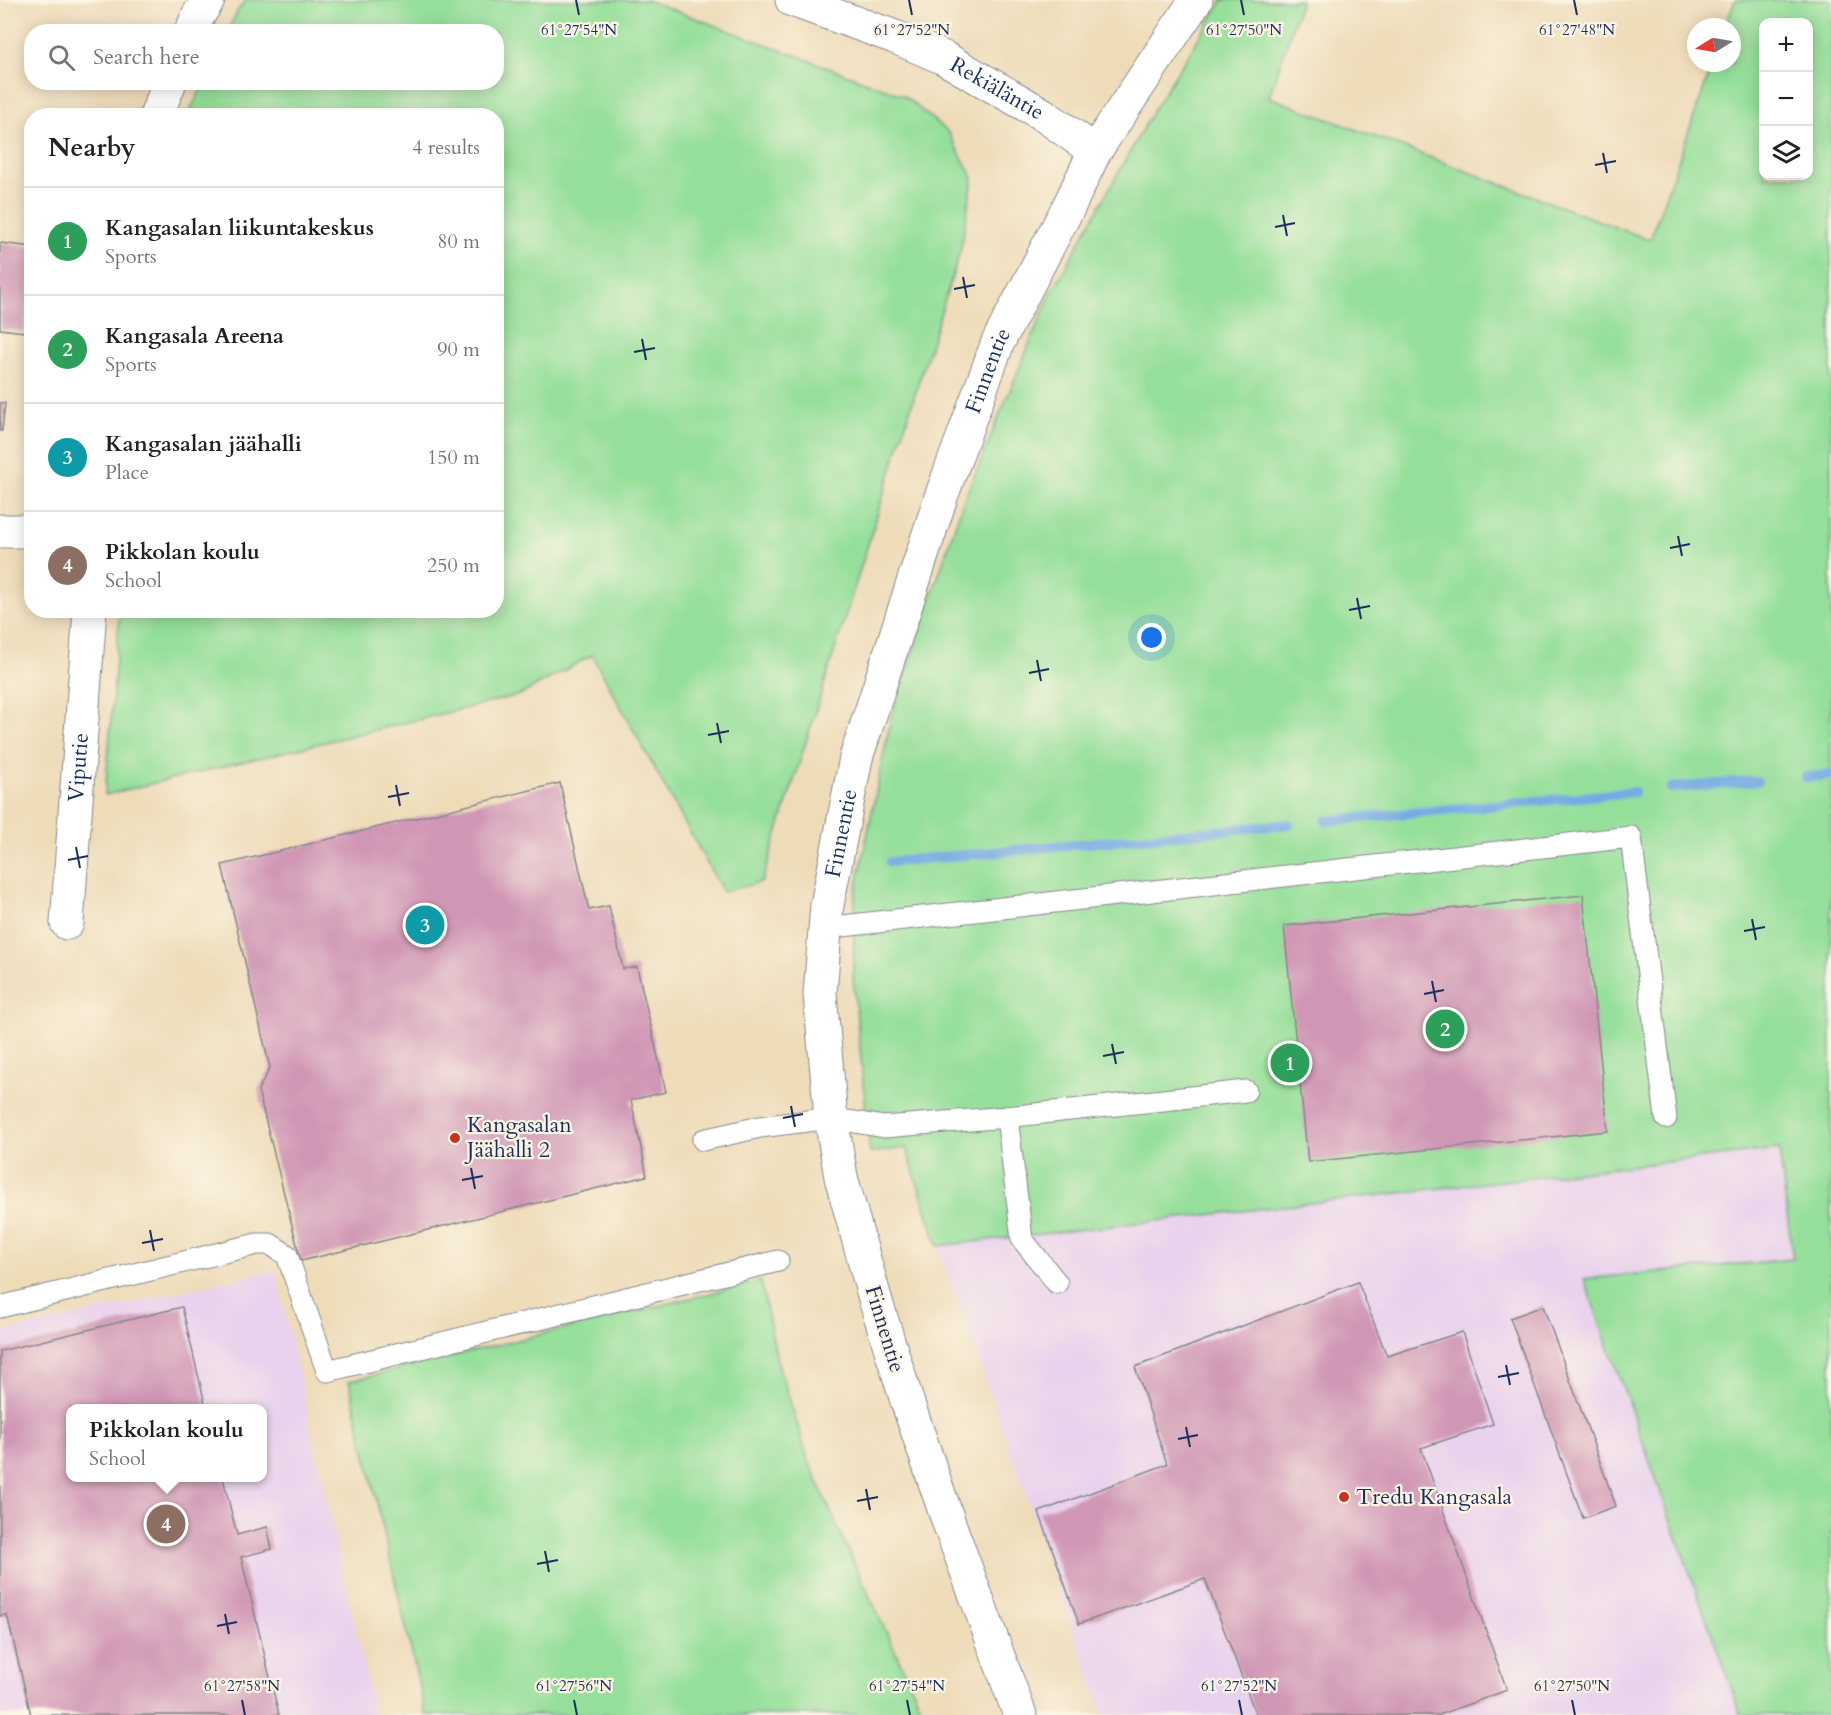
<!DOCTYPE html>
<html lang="en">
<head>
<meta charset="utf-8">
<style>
  body { margin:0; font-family:Cardo,serif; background:#f2f2f2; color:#202124 }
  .controls { position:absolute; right:18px; top:18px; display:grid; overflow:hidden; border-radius:12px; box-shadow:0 3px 15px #0003 }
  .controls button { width:54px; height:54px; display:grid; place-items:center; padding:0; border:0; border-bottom:2px solid #e0e0e0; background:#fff; color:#202124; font:30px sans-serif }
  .compass { position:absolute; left:1687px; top:18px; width:54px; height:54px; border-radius:50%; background:#fff; box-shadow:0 3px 15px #0003; rotate:259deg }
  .you { position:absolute; left:1152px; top:638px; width:21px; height:21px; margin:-15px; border:4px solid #fff; border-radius:50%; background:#1a73e8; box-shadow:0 0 0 9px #1a73e833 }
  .badge { display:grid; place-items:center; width:39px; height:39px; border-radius:50%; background:#0f766e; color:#fff; font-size:20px; font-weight:700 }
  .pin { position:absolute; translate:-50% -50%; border:3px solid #fff; box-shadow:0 2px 6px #0006 }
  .popup { position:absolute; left:66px; top:1404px; width:201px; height:78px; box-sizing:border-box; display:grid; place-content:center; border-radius:12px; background:#fff; filter:drop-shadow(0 2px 4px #0005); font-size:20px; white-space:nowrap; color:#757577 }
  .popup b { font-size:22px; color:#202124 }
  .popup::after { content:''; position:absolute; left:50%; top:100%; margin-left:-12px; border:12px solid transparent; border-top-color:#fff }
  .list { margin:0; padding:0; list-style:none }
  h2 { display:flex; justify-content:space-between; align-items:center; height:78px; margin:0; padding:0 24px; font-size:26px }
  h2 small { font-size:20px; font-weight:400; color:#757577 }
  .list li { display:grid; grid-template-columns:39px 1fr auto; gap:18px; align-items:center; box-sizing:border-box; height:108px; padding:0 24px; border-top:2px solid #e0e0e0 }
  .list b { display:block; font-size:22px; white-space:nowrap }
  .list p { margin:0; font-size:20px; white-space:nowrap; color:#757577 }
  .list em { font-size:20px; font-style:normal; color:#757577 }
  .icon { flex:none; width:33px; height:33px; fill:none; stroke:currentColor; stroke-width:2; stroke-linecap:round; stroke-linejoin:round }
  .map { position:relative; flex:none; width:1831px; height:1715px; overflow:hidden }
  .search { position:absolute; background:#fff; box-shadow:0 3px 15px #0003; left:24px; top:24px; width:480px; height:66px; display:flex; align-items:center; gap:15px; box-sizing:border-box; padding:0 21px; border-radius:24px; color:#757577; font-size:22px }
  .panel { position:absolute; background:#fff; box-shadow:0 3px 15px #0003; left:24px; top:108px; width:480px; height:510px; border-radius:24px }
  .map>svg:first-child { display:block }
</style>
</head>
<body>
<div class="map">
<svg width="1831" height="1715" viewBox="0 0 1831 1715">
  <rect width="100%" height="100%" fill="#fcf5e5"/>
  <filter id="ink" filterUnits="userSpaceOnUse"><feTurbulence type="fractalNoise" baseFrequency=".0167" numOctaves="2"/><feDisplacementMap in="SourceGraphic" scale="12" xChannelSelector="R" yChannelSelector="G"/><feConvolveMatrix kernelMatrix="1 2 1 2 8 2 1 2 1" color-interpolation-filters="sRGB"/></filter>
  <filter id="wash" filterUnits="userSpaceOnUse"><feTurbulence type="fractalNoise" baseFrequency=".008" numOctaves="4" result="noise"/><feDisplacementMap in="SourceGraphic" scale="24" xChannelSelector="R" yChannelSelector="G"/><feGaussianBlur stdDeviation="1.35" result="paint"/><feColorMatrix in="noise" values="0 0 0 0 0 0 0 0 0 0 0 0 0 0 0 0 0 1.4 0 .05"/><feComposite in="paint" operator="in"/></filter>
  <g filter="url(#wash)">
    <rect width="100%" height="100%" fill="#eedcb9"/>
    <!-- built -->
    <g fill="#e9d2ed" fill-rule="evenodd">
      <path d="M1779,1149L1793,1259L1585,1280L1741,1715H1103L938,1246Z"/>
      <path d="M276,1270L375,1715H0V1333ZM70,1408H262V1478H70Z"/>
    </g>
    <!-- green -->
    <g fill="#95df9a" stroke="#58877c" stroke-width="1.5" fill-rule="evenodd">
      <path d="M246,0H647L904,96L948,132L973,178L961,248L762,882L723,892L592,655L520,695L105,795L120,611L496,610V116L188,115L204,83L496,82V32L228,31L237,12Z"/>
      <path d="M1223,0H1301L1269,97L1650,240L1713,63H1732V27H1725L1735,0H1831V1715H1741L1584,1279L1793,1259L1779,1149L938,1246L906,1148L870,1153L853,978L855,896L891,718L962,505L1050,295L1155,107ZM1764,22H1808V176H1764Z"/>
      <path d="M761,1281L777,1360L808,1459L839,1531L925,1715H426L349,1381Z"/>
    </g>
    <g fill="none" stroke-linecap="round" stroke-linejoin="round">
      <!-- stream -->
      <g stroke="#76aae3" stroke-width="10">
        <path d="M1805,777L1831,775"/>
        <path d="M1671,788L1757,781"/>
        <path d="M1326,821L1634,792"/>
        <path d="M890,862L1289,824"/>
      </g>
    </g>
    <g id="blocks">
      <!-- building -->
      <g fill="#d096b5">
        <path d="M0,243L32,247V273L24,332L0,329Z"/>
        <path d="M0,403H5L2,431H0Z"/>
        <path d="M560,783L589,910L609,906L623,969L637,967L666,1092L631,1100L647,1176L301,1261L258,1090L270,1068L222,865Z"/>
        <path d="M1583,895L1608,1131L1308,1162L1284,926Z"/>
        <path d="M1358,1282L1387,1356L1462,1332L1493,1424L1421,1448L1507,1690L1439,1715H1256L1205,1579L1079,1624L1039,1512L1167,1464L1135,1367Z"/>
        <path d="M1543,1306L1616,1506L1583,1518L1510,1318Z"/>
        <path d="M182,1307L206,1408H70V1478H223L237,1535L267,1527L272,1549L241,1557L279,1715H31L7,1615L0,1616V1351Z"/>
      </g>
    </g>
  </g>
  <g filter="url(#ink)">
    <use href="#blocks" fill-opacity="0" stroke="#84868c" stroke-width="1.5"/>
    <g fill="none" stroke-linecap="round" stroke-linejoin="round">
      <defs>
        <g id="service">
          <path d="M825,928L1631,837L1666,1118"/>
          <path d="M1007,1117L1246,1091"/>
          <path d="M703,1140L760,1127L831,1118L884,1127L1007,1117L1022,1239L1057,1283"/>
          <path d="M0,1307L257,1244H270L287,1255L327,1371L778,1261"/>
        </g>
        <g id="minor">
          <path id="s1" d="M792,0L895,37L944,58L1042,114L1095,151"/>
          <path d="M191,32L198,16L208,0"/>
          <path d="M156,116L170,82"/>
          <path d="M0,531H32"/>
          <path id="s2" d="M67,923L90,610"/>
        </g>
        <g id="tertiary">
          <path id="s3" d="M1020,1715L950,1526L908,1404L876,1302L841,1177L831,1118L820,994L827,905L856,758L941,497L998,342L1069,206L1095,151L1196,0"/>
        </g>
      </defs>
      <!-- service casing -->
      <use href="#service" stroke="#84868c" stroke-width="23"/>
      <!-- minor casing -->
      <use href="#minor" stroke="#84868c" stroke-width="35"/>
      <!-- tertiary casing -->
      <use href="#tertiary" stroke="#84868c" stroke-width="35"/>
      <!-- service -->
      <use href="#service" stroke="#fff" stroke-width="21"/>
      <!-- minor -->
      <use href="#minor" stroke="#fff" stroke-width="33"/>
      <!-- tertiary -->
      <use href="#tertiary" stroke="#fff" stroke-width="33"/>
    </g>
  </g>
  <!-- ticks -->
  <path fill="none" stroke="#1b2f5e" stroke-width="2" d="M576,0L579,15M909,0L912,15M1241,0L1244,15M1574,0L1577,15M1603,153L1607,173M1595,165L1616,161M1283,215L1287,236M1275,227L1295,223M963,277L967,298M954,289L975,285M642,339L646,360M634,352L655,348M1678,536L1682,556M1670,548L1690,544M1357,598L1361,619M1349,610L1370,606M1037,660L1041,681M1029,673L1049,669M717,723L721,743M708,735L729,731M396,785L400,806M388,797L409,793M76,847L80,868M68,860L88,856M1752,919L1756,940M1744,931L1765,927M1432,981L1436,1002M1424,994L1444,990M1112,1044L1116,1064M1103,1056L1124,1052M791,1106L795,1127M783,1118L803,1114M471,1168L475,1189M462,1180L483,1176M150,1230L154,1251M142,1243L163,1239M1506,1365L1510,1385M1498,1377L1519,1373M1186,1427L1190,1447M1178,1439L1198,1435M866,1489L870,1510M857,1501L878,1497M545,1551L549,1572M537,1564L558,1560M225,1614L229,1634M217,1626L237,1622M242,1700L245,1715M574,1700L577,1715M907,1700L910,1715M1239,1700L1242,1715M1572,1700L1575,1715"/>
  <!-- markers -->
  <g fill="#c8321e" stroke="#fcf5e5" stroke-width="2">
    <circle cx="455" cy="1138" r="6"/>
    <circle cx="1344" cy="1497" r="6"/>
  </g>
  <g text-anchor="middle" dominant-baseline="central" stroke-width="4.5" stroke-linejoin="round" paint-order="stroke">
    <!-- street labels -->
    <g font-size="22" fill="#1b2f5e" stroke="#fcf5e5">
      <text stroke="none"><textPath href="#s1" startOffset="224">Rekiäläntie</textPath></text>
      <text stroke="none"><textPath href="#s3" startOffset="1400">Finnentie</textPath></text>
      <text stroke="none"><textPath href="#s2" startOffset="156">Viputie</textPath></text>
      <text stroke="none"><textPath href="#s3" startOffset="914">Finnentie</textPath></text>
      <text transform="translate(885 1329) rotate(73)">Finnentie</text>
    </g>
    <!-- poi labels -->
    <g font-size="22" fill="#1b2f5e" stroke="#fcf5e5" text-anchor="start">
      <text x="467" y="1125">Kangasalan<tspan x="467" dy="25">Jäähalli 2</tspan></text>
      <text x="1356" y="1497">Tredu Kangasala</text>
    </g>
  </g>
  <g font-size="15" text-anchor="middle" fill="#1b2f5e" stroke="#fcf5e5" stroke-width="4.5" stroke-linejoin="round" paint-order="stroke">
    <text x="912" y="35">61°27'52"N</text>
    <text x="1577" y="35">61°27'48"N</text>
    <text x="579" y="35">61°27'54"N</text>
    <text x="1244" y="35">61°27'50"N</text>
    <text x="242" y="1691">61°27'58"N</text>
    <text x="574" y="1691">61°27'56"N</text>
    <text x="907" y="1691">61°27'54"N</text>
    <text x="1239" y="1691">61°27'52"N</text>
    <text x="1572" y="1691">61°27'50"N</text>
  </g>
</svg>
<div class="controls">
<button>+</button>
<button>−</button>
<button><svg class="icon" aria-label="layers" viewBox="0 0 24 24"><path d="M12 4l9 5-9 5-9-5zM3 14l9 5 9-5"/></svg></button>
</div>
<svg class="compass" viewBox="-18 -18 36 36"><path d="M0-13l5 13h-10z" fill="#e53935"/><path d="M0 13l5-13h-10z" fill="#757577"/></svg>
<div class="you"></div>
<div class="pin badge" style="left:1290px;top:1063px;background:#2e9e5b">1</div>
<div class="pin badge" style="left:1445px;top:1029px;background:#2e9e5b">2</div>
<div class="pin badge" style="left:425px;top:925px;background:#0f9aa8">3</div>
<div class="pin badge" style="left:166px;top:1524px;background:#8d6e63">4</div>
<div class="popup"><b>Pikkolan koulu</b>School</div>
<div class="search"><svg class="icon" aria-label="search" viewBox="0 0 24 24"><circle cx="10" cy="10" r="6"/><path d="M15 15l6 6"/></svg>Search here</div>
<section class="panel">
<h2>Nearby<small>4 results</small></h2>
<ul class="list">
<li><span class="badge" style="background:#2e9e5b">1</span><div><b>Kangasalan liikuntakeskus</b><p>Sports</p></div><em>80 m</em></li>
<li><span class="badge" style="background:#2e9e5b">2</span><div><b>Kangasala Areena</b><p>Sports</p></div><em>90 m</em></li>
<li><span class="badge" style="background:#0f9aa8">3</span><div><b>Kangasalan jäähalli</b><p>Place</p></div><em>150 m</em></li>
<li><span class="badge" style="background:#8d6e63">4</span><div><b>Pikkolan koulu</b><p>School</p></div><em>250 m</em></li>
</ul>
</section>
</div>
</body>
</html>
